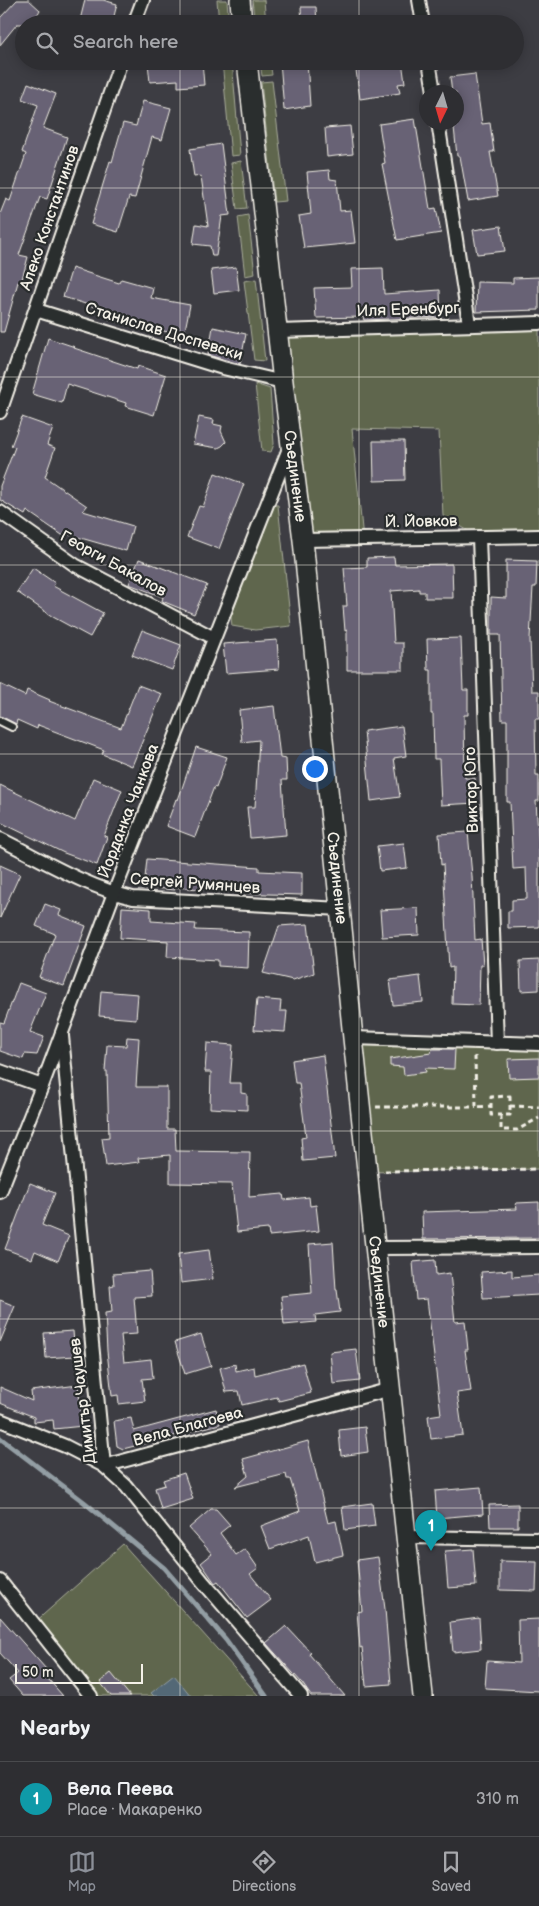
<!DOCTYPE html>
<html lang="en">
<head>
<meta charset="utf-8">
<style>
  body { margin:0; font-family:"Balsamiq Sans",sans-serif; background:#3a3a3e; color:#f1f3f6 }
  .compass { position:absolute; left:419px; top:85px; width:45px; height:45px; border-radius:50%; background:#2e2e32; box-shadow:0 2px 12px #0003; rotate:185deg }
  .scale { position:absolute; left:15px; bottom:12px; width:128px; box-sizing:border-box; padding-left:5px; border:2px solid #f4f1e8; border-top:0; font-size:14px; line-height:18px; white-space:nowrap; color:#f4f1e8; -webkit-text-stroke:4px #2a2d2e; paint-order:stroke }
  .you { position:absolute; left:314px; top:768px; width:18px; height:18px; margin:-12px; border:4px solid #fff; border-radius:50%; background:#1a73e8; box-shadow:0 0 0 8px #1a73e833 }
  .badge { display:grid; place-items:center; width:32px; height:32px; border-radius:50%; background:#8c9099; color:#fff; font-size:16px; font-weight:700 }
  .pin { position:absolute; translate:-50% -41px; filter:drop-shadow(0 1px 2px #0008) }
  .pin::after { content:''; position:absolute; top:26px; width:18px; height:15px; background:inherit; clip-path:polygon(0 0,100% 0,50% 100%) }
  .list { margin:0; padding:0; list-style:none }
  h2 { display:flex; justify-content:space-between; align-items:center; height:65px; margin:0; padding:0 20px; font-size:21px }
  h2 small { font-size:16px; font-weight:400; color:#a7a8ac }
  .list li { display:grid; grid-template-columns:32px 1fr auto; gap:15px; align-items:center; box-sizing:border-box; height:75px; padding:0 20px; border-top:1px solid #494a4d }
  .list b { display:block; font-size:19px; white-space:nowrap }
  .list p { margin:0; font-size:16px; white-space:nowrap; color:#a7a8ac }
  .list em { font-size:16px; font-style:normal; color:#a7a8ac }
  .icon { flex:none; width:28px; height:28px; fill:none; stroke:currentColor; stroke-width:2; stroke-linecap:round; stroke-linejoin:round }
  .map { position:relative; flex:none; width:539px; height:1696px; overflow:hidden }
  .search { position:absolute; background:#2e2e32; box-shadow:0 2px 12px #0003; left:15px; right:15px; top:15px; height:55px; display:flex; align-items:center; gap:12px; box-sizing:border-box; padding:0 18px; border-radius:28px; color:#a7a8ac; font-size:19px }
  .sheet { height:140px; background:#2e2e32 }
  nav { display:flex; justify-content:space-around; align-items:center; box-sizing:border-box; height:70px; border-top:1px solid #494a4d; background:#2e2e32; font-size:14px; color:#a7a8ac }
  nav a { display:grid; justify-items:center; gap:2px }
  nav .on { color:#8c9099 }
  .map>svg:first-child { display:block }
</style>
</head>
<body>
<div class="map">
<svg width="539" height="1696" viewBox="0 0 539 1696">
  <rect width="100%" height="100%" fill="#3d3d43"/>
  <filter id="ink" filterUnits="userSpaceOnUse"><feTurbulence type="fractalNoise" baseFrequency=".02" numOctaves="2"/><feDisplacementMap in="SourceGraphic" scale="10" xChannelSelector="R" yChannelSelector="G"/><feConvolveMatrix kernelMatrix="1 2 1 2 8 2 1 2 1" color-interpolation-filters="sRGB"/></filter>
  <g filter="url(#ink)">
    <!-- green -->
    <g fill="#5e664d" stroke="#a9ac9a">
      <path d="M217,0H227L229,24H219Z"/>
      <path d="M252,0H264L266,24H255Z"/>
      <path d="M222,61H232L240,155L231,156Z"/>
      <path d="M260,61H270L272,75L262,76Z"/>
      <path d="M272,81L286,201L274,202L261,82Z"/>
      <path d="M241,161L247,208L237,209L231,163Z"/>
      <path d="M248,215L255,274L245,276L238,217Z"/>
      <path d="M256,279L265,361L254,360L244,281Z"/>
      <path d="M539,323V536L479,537L443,516L439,431L352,429L363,539L303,540L278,331Z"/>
      <path d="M255,384L270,389L274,444L271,452L262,451Z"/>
      <path d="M271,505H278L291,626L255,630L232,626L231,617Z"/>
      <path d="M353,1038L539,1043V1169L368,1172Z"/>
      <path d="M123,1544L259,1696H91L34,1623Z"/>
    </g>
    <!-- water -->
    <path fill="#536776" stroke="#939ea4" d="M174,1675L191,1696H154L151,1693Z"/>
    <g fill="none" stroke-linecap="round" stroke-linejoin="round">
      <!-- stream -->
      <path stroke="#939ea4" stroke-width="5" d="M0,1438L84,1502L164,1568L226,1640L266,1696"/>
    </g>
    <!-- building -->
    <g fill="#686274" stroke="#f4f1e8">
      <path d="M17,0H29L40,10L32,24H17L0,45V18Z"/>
      <path d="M85,0H103L117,4L112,24H79Z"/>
      <path d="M301,7H316L317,24H302Z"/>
      <path d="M170,61H202L204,85L178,87V80L150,82L148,63Z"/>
      <path d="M280,61H307L310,106L284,110Z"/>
      <path d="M368,61H402L405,83L398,84L400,93L360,99L355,63Z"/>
      <path d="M475,74L482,124L490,123L494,152H490L498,196L468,201L460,156H457L454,127H456V92H452L450,77Z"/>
      <path d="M28,83L56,94L43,128L67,137L47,199L40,197L19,255L28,257L21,283L18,282L4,332H0V214L6,199L10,201L26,154L22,152L38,105L22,99Z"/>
      <path d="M143,101L171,108L162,140L152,137L135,198L129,197L118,232L91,224L110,161L112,162L123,123L136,126Z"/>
      <path d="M415,119L430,209L436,208L441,233L397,240L382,164L385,163L379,124Z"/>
      <path d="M350,126L353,154L327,157L325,128Z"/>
      <path d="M221,144L230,215L222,216L216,256H212L210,246L193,244L196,224L208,226L201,176L194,177L190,149Z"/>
      <path d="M329,170L330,179L337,180L340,211L351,210L355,243L304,248L299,216L311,214L307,172Z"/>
      <path d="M501,226L505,251L477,254L473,230Z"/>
      <path d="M236,267L239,290L214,293L211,270Z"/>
      <path d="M72,268L119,283L121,279L153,288L151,298L190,305L184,335L142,327V328L109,319L111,312L63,297Z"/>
      <path d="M383,268L384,294L440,290L441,317L364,320L363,317L316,318L314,288L352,287L351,269Z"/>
      <path d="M539,277V310L476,312L477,282L513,283V278Z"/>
      <path d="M213,327L246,334L240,364L208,355Z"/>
      <path d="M48,338L75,347L74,348L137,369L138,366L166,375L154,415L125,406L126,403L67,384L62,403L32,394Z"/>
      <path d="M22,417L53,428L47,445L55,448L45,477L87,506L83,511L133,526L126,551L67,534L65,537L27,511L25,515L0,500V486L15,447L11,446Z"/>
      <path d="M199,417L214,420L213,424L222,426L221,431L226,442L222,446L218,448L193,444Z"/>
      <path d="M373,441H404L405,480L374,481Z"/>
      <path d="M215,473L244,484L219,549L187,537L199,506L203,507Z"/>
      <path d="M394,557L395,565L452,564L453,598H425V592H419V589L391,591L394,643H403V670H347V630L345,631L343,606H347L344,568L367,567V558Z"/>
      <path d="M139,559L207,585L194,614L162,601L163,597L129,584Z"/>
      <path d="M506,560L537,561L536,587H533L530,639L532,691H539V719H535L536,775H539V801H536L539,850V927L508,928V911H512V900L527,899L526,868L513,869L510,802H507V720H502L500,635H491V597L506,598Z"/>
      <path d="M33,568L55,583L53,586L103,613L90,637L53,617L17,592Z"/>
      <path d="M142,630L181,645L172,670L132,655Z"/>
      <path d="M461,638L463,690H468V715H464L465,778H475L476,803L441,805L439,759H434L433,714H431V670H428L427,639Z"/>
      <path d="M277,640L279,669L226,673L223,644Z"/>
      <path d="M0,684L25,696L27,690L50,700L49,701L121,728L138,685L162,694L132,766L102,754L104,750L38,725L37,729L17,720L16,724L0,716Z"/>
      <path d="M274,706L280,758L286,759L287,780H282L286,835L250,838L247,807H255L259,740L242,742L239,710Z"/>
      <path d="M402,726L406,756L394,758L400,797L371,801L364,731Z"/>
      <path d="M196,747L227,757L216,788L214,787L195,837L166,826L176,799L178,800Z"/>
      <path d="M93,778L122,790L104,836L107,837L97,865L64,853L0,822V785L75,821Z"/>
      <path d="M468,832L472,876L475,940L481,939L483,965H480L479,1005L452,1004L453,967L449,968L443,864L441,865L439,834Z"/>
      <path d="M404,843L407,868L380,871L377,846Z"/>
      <path d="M147,859L259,867V871L302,873V895L235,893V892L175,887V890L144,887Z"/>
      <path d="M0,865L20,874L0,918Z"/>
      <path d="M45,904L61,910L59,915L86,926L64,986L39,977L55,934L36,926Z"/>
      <path d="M122,907L151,909V921L196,924L195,930L249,932L248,968L218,966V960L167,957L168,941L120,938Z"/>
      <path d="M418,908L419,935L382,937L380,910Z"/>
      <path d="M308,924L314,973L293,980L263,973L279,926Z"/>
      <path d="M539,960V990L521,991L520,961Z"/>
      <path d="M420,976L423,1002L393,1005L390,980Z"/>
      <path d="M19,983L46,993L30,1032L44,1037L37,1055L25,1054L23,1059L0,1051V1022L4,1023Z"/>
      <path d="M101,991L138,994L136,1019L99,1016Z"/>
      <path d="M257,999L281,1001L280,1011H287L285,1032L254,1030Z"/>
      <path d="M127,1037L139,1038L136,1087H167V1129H175L176,1151L250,1152L249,1197L283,1194L284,1200L309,1197L310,1206L316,1205L319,1231L269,1236L268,1229L237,1232L232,1184L170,1183V1155L138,1158L139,1162L106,1166L102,1138L109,1137L107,1071H105L107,1045L126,1046Z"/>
      <path d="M207,1043L233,1045L230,1083H241V1093L247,1094V1110L210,1108L211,1072H205Z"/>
      <path d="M432,1049H455L454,1069L425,1068L426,1072L404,1075L403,1067L390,1066V1059L431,1053Z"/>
      <path d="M323,1055L335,1158L303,1161L301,1138L306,1137L299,1083H295L292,1060Z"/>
      <path d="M539,1058V1077L509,1078L508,1059Z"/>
      <path d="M30,1183L55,1193L42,1225L69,1236L58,1261L35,1251L32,1259L5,1249Z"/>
      <path d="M539,1202V1238L423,1239L422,1212L517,1209L516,1203Z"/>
      <path d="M333,1242L336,1290H337L340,1312L315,1315L316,1322L284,1325L281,1296L312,1293L309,1244Z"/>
      <path d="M209,1250L213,1279L181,1283L178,1254Z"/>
      <path d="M435,1260L436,1275L450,1273L455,1322L465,1321L468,1350H465L471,1391L457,1393L463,1435L431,1439L428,1416L441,1414L427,1299L416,1300L413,1262Z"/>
      <path d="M512,1270V1277L539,1275V1295L483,1298L481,1272Z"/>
      <path d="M150,1271L152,1296L134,1297L137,1334L121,1335L124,1362L151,1359L153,1378L142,1379L145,1401L119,1404L118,1395L112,1396L107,1351L105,1313L112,1312L110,1286L114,1285L113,1274Z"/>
      <path d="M0,1300L15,1306L0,1342Z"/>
      <path d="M73,1331L75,1356L46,1358L44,1333Z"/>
      <path d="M201,1334L211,1366L185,1374L175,1342Z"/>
      <path d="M356,1349L360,1381L333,1384L330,1352Z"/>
      <path d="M303,1363L311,1393L279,1401L277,1397L242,1405L239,1391L226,1392L220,1368L235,1364L236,1371L254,1367L255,1375Z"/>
      <path d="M78,1385L83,1426L54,1429L53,1420L34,1422V1417L0,1403V1387L32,1401L31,1391Z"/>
      <path d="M216,1409L220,1424L123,1449L117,1446L114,1421L131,1418L134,1431Z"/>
      <path d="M365,1427L368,1452L341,1456L339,1430Z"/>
      <path d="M308,1441L328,1523L336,1521L343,1555L315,1562L309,1535L270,1549L261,1526L300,1511L290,1479H287L286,1474L235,1487L248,1476L243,1459Z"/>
      <path d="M184,1473L193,1499L161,1509L155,1488L165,1485L163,1480Z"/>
      <path d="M481,1487L483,1514L437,1518L435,1491Z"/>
      <path d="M372,1503L375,1526L345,1530L342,1507Z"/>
      <path d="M518,1504V1527H490L489,1505Z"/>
      <path d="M211,1509H216L230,1525L220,1533L236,1555L245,1549L258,1568L250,1574L271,1600L247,1618L218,1581L215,1583L201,1563L212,1554L189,1528Z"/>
      <path d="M473,1549L476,1586L448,1588L445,1551Z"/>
      <path d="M378,1557L385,1609L391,1684L366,1686L362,1647L360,1648L357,1612L362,1611L357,1560Z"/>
      <path d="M500,1561L537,1562L536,1591L500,1590Z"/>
      <path d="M0,1617L46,1669L42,1672L63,1696H23L9,1680L18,1673L0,1653Z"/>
      <path d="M479,1618L481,1649L453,1652L450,1622Z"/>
      <path d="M539,1619V1691L485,1688L487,1661L519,1663L518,1620Z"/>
      <path d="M286,1626L311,1653L309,1654L345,1696H311L302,1683L266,1643Z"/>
      <path d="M111,1673L130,1696H111L100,1682Z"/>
    </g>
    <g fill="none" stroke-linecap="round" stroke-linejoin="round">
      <defs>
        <path id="lane" d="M0,721L12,727"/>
        <g id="street">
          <path d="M419,0L423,24"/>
          <path d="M134,24L143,0"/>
          <path d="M429,61L434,92"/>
          <path d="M438,122L469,324"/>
          <path d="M36,310L223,368L283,382"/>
          <path d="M278,331L539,323"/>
          <path d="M0,412L121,61"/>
          <path d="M0,512L75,565L214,638"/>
          <path d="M479,537L497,1043"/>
          <path d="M303,540L539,536"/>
          <path d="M0,839C43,860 86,887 133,898L341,909"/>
          <path d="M62,1036L104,1466L126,1486L204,1583L301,1696"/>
          <path d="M353,1038L539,1044"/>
          <path d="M0,1071L42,1086"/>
          <path d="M0,1192L42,1086L114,893L290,446"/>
          <path d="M377,1248L539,1247"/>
          <path d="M0,1420L65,1446L104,1466L391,1389"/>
          <path d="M407,1537L539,1539"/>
          <path d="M0,1581L91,1696"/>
        </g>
        <g id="secondary">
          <path d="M240,0L242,24"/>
          <path id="s1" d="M247,61L283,382L303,540L353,1038L423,1696"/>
        </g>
      </defs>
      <!-- lane casing -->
      <use href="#lane" stroke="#f4f1e8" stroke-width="10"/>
      <!-- street casing -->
      <use href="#street" stroke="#f4f1e8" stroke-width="16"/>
      <!-- secondary casing -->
      <use href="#secondary" stroke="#f4f1e8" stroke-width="22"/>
      <!-- path -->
      <g stroke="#f4f1e8" stroke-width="3" stroke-dasharray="5 4" stroke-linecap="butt">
        <path d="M475,1056L476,1107L491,1106"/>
        <path d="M510,1096V1115H491V1097Z"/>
        <path d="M510,1106L539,1107"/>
        <path d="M376,1107H476"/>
        <path d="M501,1115V1130H517L539,1118"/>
        <path d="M385,1171L539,1169"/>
      </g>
      <!-- lane -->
      <use href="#lane" stroke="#2a2d2e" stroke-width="6"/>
      <!-- street -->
      <use href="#street" stroke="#2a2d2e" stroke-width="12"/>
      <!-- secondary -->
      <use href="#secondary" stroke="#2a2d2e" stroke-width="19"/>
    </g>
  </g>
  <!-- grid -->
  <path fill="none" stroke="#f4f1e8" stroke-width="1" stroke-opacity="0.55" d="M180,0V24M359,0V24M180,61V1696M359,61V1696M0,188H539M0,377H539M0,565H539M0,754H539M0,942H539M0,1131H539M0,1319H539M0,1508H539"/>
  <g text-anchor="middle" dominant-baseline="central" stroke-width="4.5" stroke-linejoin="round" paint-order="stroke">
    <!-- street labels -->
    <g font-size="16" fill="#f4f1e8" stroke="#2a2d2e">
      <text transform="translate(50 218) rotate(-71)">Алеко Константинов</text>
      <text transform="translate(408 310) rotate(-2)">Иля Еренбург</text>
      <text transform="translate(164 332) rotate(17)">Станислав Доспевски</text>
      <text stroke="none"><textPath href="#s1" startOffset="418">Съединение</textPath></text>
      <text transform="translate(421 522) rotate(-1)">Й. Йовков</text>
      <text transform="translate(113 564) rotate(29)">Георги Бакалов</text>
      <text transform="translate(472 790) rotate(-92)">Виктор Юго</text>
      <text transform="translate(129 811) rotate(-69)">Йорданка Чанкова</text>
      <text stroke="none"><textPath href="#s1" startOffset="822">Съединение</textPath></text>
      <text transform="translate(195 884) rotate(4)">Сергей Румянцев</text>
      <text stroke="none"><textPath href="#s1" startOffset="1228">Съединение</textPath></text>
      <text transform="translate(83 1401) rotate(-97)">Димитър Чаушев</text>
      <text transform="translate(188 1427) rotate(-15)">Вела Благоева</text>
    </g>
  </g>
</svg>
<svg class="compass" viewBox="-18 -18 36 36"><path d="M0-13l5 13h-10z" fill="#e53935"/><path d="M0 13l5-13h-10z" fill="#a7a8ac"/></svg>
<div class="scale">50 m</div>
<div class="you"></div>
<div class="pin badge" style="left:431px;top:1551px;background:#0f9aa8">1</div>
<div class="search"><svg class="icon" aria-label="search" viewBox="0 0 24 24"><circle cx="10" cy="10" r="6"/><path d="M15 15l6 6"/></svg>Search here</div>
</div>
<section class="sheet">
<h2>Nearby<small></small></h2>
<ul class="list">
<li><span class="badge" style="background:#0f9aa8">1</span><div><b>Вела Пеева</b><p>Place · Макаренко</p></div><em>310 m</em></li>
</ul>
</section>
<nav>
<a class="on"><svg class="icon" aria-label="map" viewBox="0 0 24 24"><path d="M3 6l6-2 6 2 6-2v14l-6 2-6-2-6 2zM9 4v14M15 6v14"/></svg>Map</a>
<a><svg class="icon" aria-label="directions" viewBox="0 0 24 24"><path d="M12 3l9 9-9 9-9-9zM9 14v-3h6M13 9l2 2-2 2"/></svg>Directions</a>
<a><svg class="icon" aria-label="saved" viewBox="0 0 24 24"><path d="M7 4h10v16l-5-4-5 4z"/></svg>Saved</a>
</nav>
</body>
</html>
